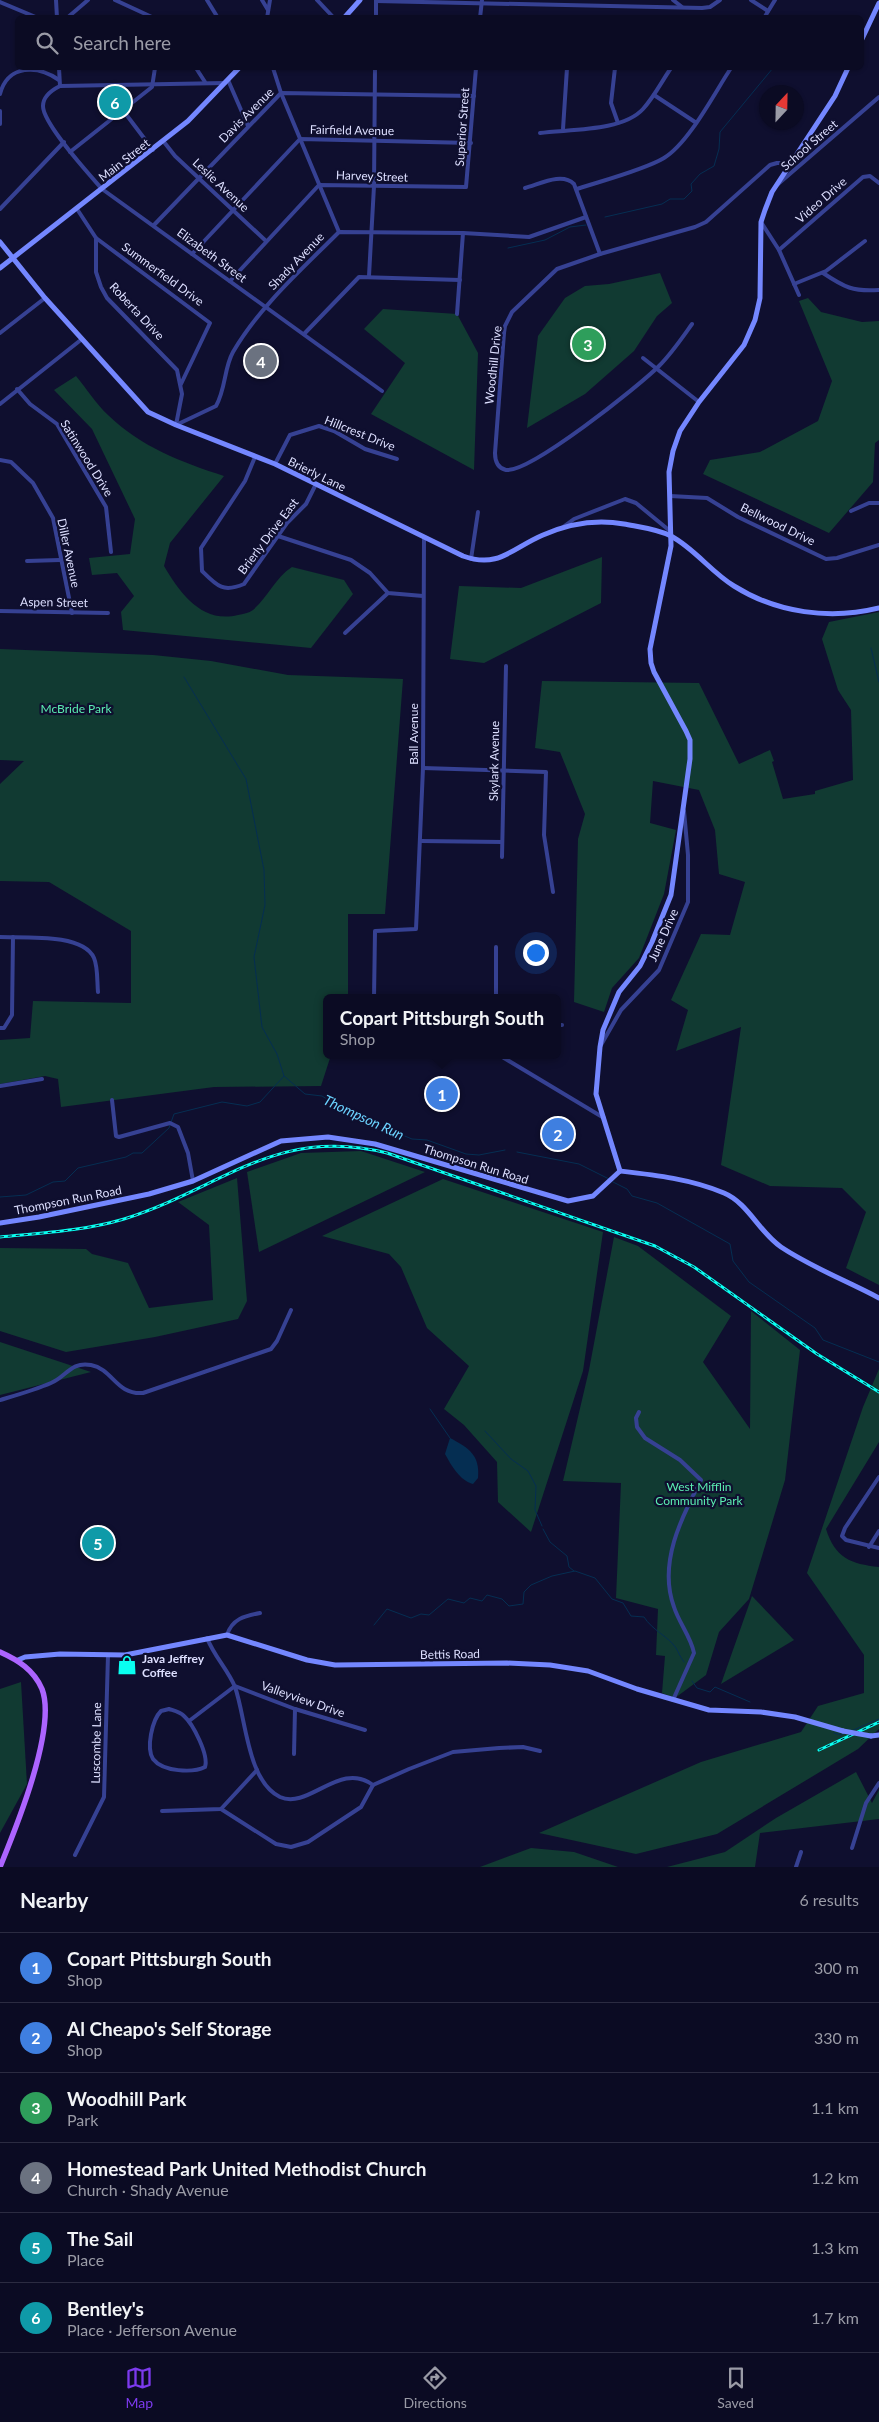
<!DOCTYPE html>
<html lang="en">
<head>
<meta charset="utf-8">
<style>
  body { margin:0; font-family:Lato,sans-serif; background:#191930; color:#f1f3f6 }
  .compass { position:absolute; left:759px; top:85px; width:45px; height:45px; border-radius:50%; background:#0b0b23; box-shadow:0 1px 4px #0004; rotate:22deg }
  .you { position:absolute; left:535px; top:952px; width:18px; height:18px; margin:-12px; border:4px solid #fff; border-radius:50%; background:#1a73e8; box-shadow:0 0 0 8px #1a73e833 }
  .badge { display:grid; place-items:center; width:32px; height:32px; border-radius:50%; background:#7c3aed; color:#fff; font-size:16px; font-weight:700 }
  .pin { position:absolute; translate:-50% -50%; border:2px solid #fff; box-shadow:0 1px 5px #0006 }
  .popup { position:absolute; left:323px; top:994px; width:238px; height:65px; box-sizing:border-box; display:grid; place-content:center; border-radius:8px; background:#0b0b23; filter:drop-shadow(0 1px 4px #0005); font-size:16px; white-space:nowrap; color:#9a9ba6 }
  .popup b { font-size:19px; color:#f1f3f6 }
  .popup::after { content:''; position:absolute; left:50%; top:100%; margin-left:-10px; border:10px solid transparent; border-top-color:#0b0b23 }
  .list { margin:0; padding:0; list-style:none }
  h2 { display:flex; justify-content:space-between; align-items:center; height:65px; margin:0; padding:0 20px; font-size:21px }
  h2 small { font-size:16px; font-weight:400; color:#9a9ba6 }
  .list li { display:grid; grid-template-columns:32px 1fr auto; gap:15px; align-items:center; box-sizing:border-box; height:70px; padding:0 20px; border-top:1px solid #2b2b41 }
  .list b { display:block; font-size:19px; white-space:nowrap }
  .list p { margin:0; font-size:16px; white-space:nowrap; color:#9a9ba6 }
  .list em { font-size:16px; font-style:normal; color:#9a9ba6 }
  .icon { flex:none; width:28px; height:28px; fill:none; stroke:currentColor; stroke-width:2; stroke-linecap:round; stroke-linejoin:round }
  .map { position:relative; flex:none; width:879px; height:1867px; overflow:hidden }
  .search { position:absolute; background:#0b0b23; box-shadow:0 1px 4px #0004; left:15px; right:15px; top:15px; height:55px; display:flex; align-items:center; gap:12px; box-sizing:border-box; padding:0 18px; border-radius:8px; color:#9a9ba6; font-size:19px }
  .sheet { height:485px; background:#0b0b23 }
  nav { display:flex; justify-content:space-around; align-items:center; box-sizing:border-box; height:70px; border-top:1px solid #2b2b41; background:#0b0b23; font-size:14px; color:#9a9ba6 }
  nav a { display:grid; justify-items:center; gap:2px }
  nav .on { color:#7c3aed }
  .map>svg:first-child { display:block }
</style>
</head>
<body>
<div class="map">
<svg width="879" height="1867" viewBox="0 0 879 1867">
  <rect width="100%" height="100%" fill="#0f0f2f"/>
  <!-- green -->
  <g fill="#113a32">
    <path d="M660,273L672,303L657,316L634,351L585,394L527,428L538,336L565,298L585,286L609,284Z"/>
    <path d="M808,298L821,312L862,322L879,321V440L875,443L873,482L829,533L703,474L710,460L760,452L818,421L832,381L799,301Z"/>
    <path d="M383,309L457,314L478,353L474,470L371,414L405,363L364,329Z"/>
    <path d="M76,376C87,389 96,404 108,415C141,447 181,462 224,476L170,543L164,566C180,593 202,624 238,615C243,614 249,613 253,610C268,597 275,578 292,567L344,580L353,594L311,648L123,630L121,612L134,596L117,573L92,575L89,558L130,554L135,519L92,429L54,390Z"/>
    <path d="M602,557L601,603L484,663L450,659L459,586L521,588Z"/>
    <path d="M879,612V1285L846,1268L866,1212L842,1188L770,1186L721,1165L741,1027L676,1051L688,1010L671,1000L701,934L730,935L745,882L719,874L715,830L699,790L653,781L650,823L676,830L664,894L639,958L612,988L604,1012L574,1002L578,839L585,814L560,752L535,748L542,681L699,683L739,764L770,750L774,761L772,762L783,799L815,794V791L853,780L851,710L838,690L822,639L829,622Z"/>
    <path d="M0,649L153,655L211,661L288,675L403,679L385,914H348V998H327V1055H331L321,1086L214,1087L61,1107L58,1079L45,1076L0,1084V1040L30,1038L33,1001L131,1003V931L49,882L0,881V784L24,761L0,760Z"/>
    <path d="M361,1151L425,1172L259,1252L247,1172L301,1153Z"/>
    <path d="M237,1178L247,1301L238,1319L155,1337L66,1352L0,1331V1248L86,1249L92,1254L128,1263L149,1308L213,1300L209,1225L178,1202Z"/>
    <path d="M443,1179L603,1232L583,1371L531,1532L498,1502L497,1462L464,1425L444,1409L469,1366L427,1328L401,1267L389,1254L322,1236Z"/>
    <path d="M614,1237L638,1246L731,1316L703,1362L750,1429L751,1311L800,1350L785,1480L749,1599L719,1632L706,1675L675,1698L662,1693L665,1656L656,1655L658,1609L616,1598L621,1483L563,1481L589,1370Z"/>
    <path d="M0,1342L91,1372L0,1395Z"/>
    <path d="M879,1369V1442L826,1529C835,1558 851,1564 879,1567V1729L858,1749L717,1834L636,1854L539,1833L701,1762L801,1732L818,1706L864,1693V1655L807,1573L863,1407Z"/>
    <path d="M752,1596L794,1640L721,1684Z"/>
    <path d="M21,1682L27,1784L0,1833V1689Z"/>
    <path d="M856,1772L872,1803L879,1790V1819L760,1833L755,1867H667L725,1852L776,1818Z"/>
    <path d="M531,1848L574,1852L618,1867H480Z"/>
  </g>
  <!-- water -->
  <path fill="#052e52" d="M450,1438C469,1448 480,1455 478,1478L473,1484C460,1481 451,1465 445,1454Z"/>
  <g fill="none" stroke-linecap="round" stroke-linejoin="round">
    <!-- stream -->
    <g stroke="#052e52" stroke-width="1">
      <path d="M605,217L662,204L670,199H684L692,191L691,184L700,174L714,166L719,149L720,132L773,68"/>
      <path d="M508,248L545,240L570,227L586,225"/>
      <path d="M871,648L879,682"/>
      <path d="M184,677L246,779L264,870L265,905L254,957L262,1027L277,1054L284,1076"/>
      <path d="M517,1152L579,1164L609,1179"/>
      <path d="M613,1182L627,1189L632,1196L657,1203L730,1244L733,1261L749,1282L815,1328L823,1340L879,1362"/>
      <path d="M0,1197L26,1195L53,1182L65,1181L78,1168L126,1157L133,1153H142L169,1128L174,1114L222,1102L247,1106L260,1102L284,1076L305,1094L322,1096L332,1102L349,1107L366,1120L412,1139L427,1140L466,1154L479,1155L505,1150"/>
      <path d="M430,1409L450,1438"/>
      <path d="M485,1431L511,1459L528,1471L536,1486L535,1510L542,1526"/>
      <path d="M543,1529L550,1542L567,1556L569,1567L574,1571"/>
      <path d="M374,1625L387,1609L411,1618L421,1614L429,1615L448,1599L464,1603L470,1598L482,1601L487,1595L502,1599L509,1606L523,1604L524,1592L531,1585L552,1576L575,1571L595,1578L612,1599L623,1603L631,1616L644,1617C652,1630 669,1637 676,1648C679,1653 680,1657 684,1662"/>
      <path d="M692,1681L697,1688L710,1692L715,1687L750,1702"/>
      <path d="M851,1731L879,1719"/>
      <path d="M834,1733L841,1735L845,1733"/>
    </g>
    <!-- street -->
    <g stroke="#364193" stroke-width="4">
      <path d="M56,0L57,18"/>
      <path d="M115,0L154,18"/>
      <path d="M207,0L218,18"/>
      <path d="M262,0L268,10"/>
      <path d="M317,0L334,18"/>
      <path d="M673,0L682,7"/>
      <path d="M751,0L768,11"/>
      <path d="M376,1L702,8L710,7L720,0"/>
      <path d="M0,2L38,18"/>
      <path d="M67,18L88,0"/>
      <path d="M267,18L270,0"/>
      <path d="M376,18V0"/>
      <path d="M480,18L482,0"/>
      <path d="M764,18L775,0"/>
      <path d="M59,68L60,86"/>
      <path d="M196,68L205,82"/>
      <path d="M273,68L281,93L339,232"/>
      <path d="M615,68L611,103L618,123"/>
      <path d="M228,80L248,126"/>
      <path d="M225,83L60,86C52,90 43,96 43,106C43,124 89,174 102,189L382,391"/>
      <path d="M0,94C8,64 38,65 59,80"/>
      <path d="M654,95L695,122"/>
      <path d="M122,109L153,150"/>
      <path d="M0,111V124"/>
      <path d="M563,129L567,68"/>
      <path d="M540,133C568,129 622,132 643,109C654,97 662,81 671,68"/>
      <path d="M164,142L175,156L266,241"/>
      <path d="M70,152L152,87L155,68"/>
      <path d="M777,185L879,97"/>
      <path d="M525,188C540,184 562,172 574,184L600,254"/>
      <path d="M577,189C601,181 644,170 664,158C689,143 715,92 731,68"/>
      <path d="M0,209L64,142"/>
      <path d="M77,209L96,238V272L101,287L107,298L177,370L182,394L176,425"/>
      <path d="M761,222L779,250L799,295"/>
      <path d="M154,225L281,93L474,96"/>
      <path d="M96,238L210,323L181,384"/>
      <path d="M779,250L863,177L870,176L879,183"/>
      <path d="M192,254L300,139L471,143"/>
      <path d="M823,273C844,287 853,292 879,290"/>
      <path d="M369,276L374,186L375,68"/>
      <path d="M230,281L319,185L466,187L476,68"/>
      <path d="M794,284L826,271L865,241"/>
      <path d="M457,314L463,233"/>
      <path d="M692,324C682,338 672,353 659,366C639,386 530,473 506,470C497,468 495,460 495,453L504,333L505,326L512,312L557,269L600,254L695,227L706,222L770,165L777,163H790"/>
      <path d="M0,333L45,298"/>
      <path d="M304,334L359,277L460,280"/>
      <path d="M643,358L699,402"/>
      <path d="M17,389L30,404L57,424L106,507L111,552"/>
      <path d="M0,404L82,339"/>
      <path d="M176,425L216,406C226,388 224,368 233,352C260,306 302,269 339,232L463,233L529,237L586,217"/>
      <path d="M255,457L245,481L201,548L202,571C217,586 223,593 244,584L287,523L306,504L316,484"/>
      <path d="M0,460L11,462L33,483L53,518L72,613"/>
      <path d="M275,464L290,435L319,426L334,431L365,449L397,459"/>
      <path d="M670,496L707,498L738,517L826,559L837,558L879,545"/>
      <path d="M851,511L869,503H879"/>
      <path d="M563,527L574,519L625,499L636,503L670,531"/>
      <path d="M278,536L351,560L370,573L388,593L423,596"/>
      <path d="M471,559L478,512"/>
      <path d="M27,561L60,560"/>
      <path d="M0,611L108,613"/>
      <path d="M345,633L388,593"/>
      <path d="M423,768L546,772L544,835L553,892"/>
      <path d="M421,841L502,842"/>
      <path d="M502,857L506,666"/>
      <path d="M0,937C24,938 83,933 94,958C98,967 97,982 98,992"/>
      <path d="M496,947V998"/>
      <path d="M374,998L375,931L416,929L423,768L424,539"/>
      <path d="M557,1025H562"/>
      <path d="M0,1028H4L12,1015L13,937"/>
      <path d="M601,1045L621,1010L659,970L688,902V855L684,811"/>
      <path d="M499,1055L604,1118"/>
      <path d="M0,1086L42,1079"/>
      <path d="M112,1100L116,1136L119,1137L170,1123L178,1127L188,1153L193,1181"/>
      <path d="M0,1400C17,1395 35,1390 51,1383C66,1377 71,1361 91,1365C113,1369 116,1395 143,1393L271,1349L277,1341L291,1310"/>
      <path d="M639,1412L636,1418L637,1427L645,1438L680,1460L701,1480C681,1518 658,1564 674,1607C679,1623 691,1637 694,1653L673,1700"/>
      <path d="M879,1477L845,1528L842,1536L846,1540L879,1548"/>
      <path d="M869,1547L879,1531"/>
      <path d="M227,1635C232,1619 244,1616 260,1613"/>
      <path d="M207,1638C214,1656 228,1670 235,1687C246,1718 247,1781 280,1797C309,1810 340,1760 373,1785"/>
      <path d="M169,1709C175,1711 180,1712 184,1716C193,1724 209,1755 205,1767C193,1773 163,1772 153,1759C146,1748 152,1720 161,1711Z"/>
      <path d="M189,1721L235,1686L295,1709L365,1730"/>
      <path d="M294,1754L295,1709"/>
      <path d="M221,1809L276,1844L291,1847L308,1842L361,1807L373,1785L409,1769L453,1752L499,1748L523,1747L540,1751"/>
      <path d="M162,1811L221,1809L257,1770"/>
      <path d="M852,1848L866,1803L879,1783"/>
      <path d="M75,1855L104,1797L108,1655"/>
      <path d="M796,1867L801,1852"/>
    </g>
    <!-- secondary -->
    <g stroke="#7487ff" stroke-width="5">
      <path d="M344,18L360,0"/>
      <path d="M862,39L879,3"/>
      <path d="M0,242L45,298L148,412L176,425L275,464L463,556C499,569 512,548 543,535C568,524 596,519 624,524C639,527 657,529 671,536C695,549 711,572 734,586C777,613 830,620 879,608"/>
      <path d="M0,268L188,121L239,68"/>
      <path d="M620,1171L596,1094L600,1047L603,1030L619,992L640,966L652,942L671,895L690,759V740L686,731L654,672L651,663L650,649L671,546L669,472L673,451L680,431L699,402L744,345L755,320L760,298L761,222L765,210L772,192L835,96L848,68"/>
      <path d="M620,1171C655,1175 691,1179 724,1193C748,1203 759,1232 781,1247C811,1267 847,1281 879,1298"/>
      <path d="M0,1223L39,1217L149,1194L193,1181L281,1141L328,1137L375,1144L568,1201L593,1196L620,1171"/>
      <path d="M18,1660L25,1657L60,1654L125,1655L227,1635L307,1660L335,1665L507,1663L550,1665L588,1671L637,1689L709,1710L761,1712L795,1717L843,1731"/>
      <path d="M871,1736L879,1735"/>
    </g>
    <!-- primary -->
    <path stroke="#ac64ff" stroke-width="5.5" d="M0,1652C18,1660 34,1670 42,1689C57,1728 16,1828 0,1867"/>
    <defs>
      <g id="rail">
        <path d="M0,1237C41,1233 84,1231 124,1219C221,1189 276,1125 387,1153L655,1246L694,1267L817,1354L879,1392"/>
        <path d="M819,1750L879,1722"/>
      </g>
    </defs>
    <!-- rail casing -->
    <use href="#rail" stroke="#09fff0" stroke-width="3"/>
    <!-- rail -->
    <use href="#rail" stroke="#0f0f2f" stroke-width="1" stroke-dasharray="4" stroke-linecap="butt"/>
    <!-- secondary-bridge -->
    <path stroke="#7487ff" stroke-width="5" d="M843,1731L871,1736"/>
  </g>
  <!-- icons -->
  <defs>
    <symbol id="shop-bare" viewBox="-9 -9 18 18"><path d="M-5-2.5h2.3a2.7 3.5 0 0 1 5.4 0H5L5.5 6h-11ZM-1.5-2.5h3a1.5 2.3 0 0 0-3 0Z" fill="#09fff0" stroke="#0f0f2f" stroke-width="2.5" paint-order="stroke"/></symbol>
  </defs>
  <g fill-rule="evenodd">
    <use href="#shop-bare" x="113" y="1651" width="28" height="28"/>
  </g>
  <g text-anchor="middle" dominant-baseline="central" stroke-width="4.5" stroke-linejoin="round" paint-order="stroke">
    <!-- street labels -->
    <g font-size="12" fill="#dddfff" stroke="#0f0f2f">
      <text transform="translate(246 115) rotate(-45)">Davis Avenue</text>
      <text transform="translate(462 127) rotate(-86)">Superior Street</text>
      <text transform="translate(352 130) rotate(1)">Fairfield Avenue</text>
      <text transform="translate(809 145) rotate(-41)">School Street</text>
      <text transform="translate(124 160) rotate(-38)">Main Street</text>
      <text transform="translate(372 176) rotate(2)">Harvey Street</text>
      <text transform="translate(221 185) rotate(43)">Leslie Avenue</text>
      <text transform="translate(821 200) rotate(-41)">Video Drive</text>
      <text transform="translate(212 255) rotate(36)">Elizabeth Street</text>
      <text transform="translate(296 261) rotate(-46)">Shady Avenue</text>
      <text transform="translate(163 274) rotate(36)">Summerfield Drive</text>
      <text transform="translate(137 311) rotate(47)">Roberta Drive</text>
      <text transform="translate(493 365) rotate(-84)">Woodhill Drive</text>
      <text transform="translate(360 433) rotate(22)">Hillcrest Drive</text>
      <text transform="translate(87 458) rotate(58)">Satinwood Drive</text>
      <text transform="translate(317 474) rotate(26)">Brierly Lane</text>
      <text transform="translate(778 524) rotate(26)">Bellwood Drive</text>
      <text transform="translate(268 536) rotate(-53)">Brierly Drive East</text>
      <text transform="translate(69 553) rotate(78)">Diller Avenue</text>
      <text transform="translate(54 602) rotate(1)">Aspen Street</text>
      <text transform="translate(413 734) rotate(-90)">Ball Avenue</text>
      <text transform="translate(494 761) rotate(-89)">Skylark Avenue</text>
      <text transform="translate(663 935) rotate(-66)">June Drive</text>
      <text transform="translate(476 1164) rotate(17)">Thompson Run Road</text>
      <text transform="translate(68 1200) rotate(-11)">Thompson Run Road</text>
      <text transform="translate(450 1654) rotate(-1)">Bettis Road</text>
      <text transform="translate(303 1699) rotate(19)">Valleyview Drive</text>
      <text transform="translate(96 1743) rotate(-89)">Luscombe Lane</text>
    </g>
    <!-- park labels -->
    <g font-size="12" fill="#5bedb1" stroke="#0f0f2f">
      <text x="76" y="708">McBride Park</text>
      <text x="699" y="1486">West Mifflin<tspan x="699" dy="14">Community Park</tspan></text>
    </g>
    <!-- poi labels -->
    <g font-size="12" font-weight="bold" fill="#dddfff" stroke="#0f0f2f" text-anchor="start">
      <text x="142" y="1658">Java Jeffrey<tspan x="142" dy="14">Coffee</tspan></text>
    </g>
    <!-- water labels -->
    <g font-size="14" font-style="italic" fill="#6bd3ff" stroke="#0f0f2f">
      <text transform="translate(364 1117) rotate(25)">Thompson Run</text>
    </g>
  </g>
</svg>
<svg class="compass" viewBox="-18 -18 36 36"><path d="M0-13l5 13h-10z" fill="#e53935"/><path d="M0 13l5-13h-10z" fill="#9a9ba6"/></svg>
<div class="you"></div>
<div class="pin badge" style="left:442px;top:1094px;background:#3f7fe0">1</div>
<div class="popup"><b>Copart Pittsburgh South</b>Shop</div>
<div class="pin badge" style="left:558px;top:1134px;background:#3f7fe0">2</div>
<div class="pin badge" style="left:588px;top:344px;background:#2e9e5b">3</div>
<div class="pin badge" style="left:261px;top:361px;background:#6b7280">4</div>
<div class="pin badge" style="left:98px;top:1543px;background:#0f9aa8">5</div>
<div class="pin badge" style="left:115px;top:102px;background:#0f9aa8">6</div>
<div class="search"><svg class="icon" aria-label="search" viewBox="0 0 24 24"><circle cx="10" cy="10" r="6"/><path d="M15 15l6 6"/></svg>Search here</div>
</div>
<section class="sheet">
<h2>Nearby<small>6 results</small></h2>
<ul class="list">
<li><span class="badge" style="background:#3f7fe0">1</span><div><b>Copart Pittsburgh South</b><p>Shop</p></div><em>300 m</em></li>
<li><span class="badge" style="background:#3f7fe0">2</span><div><b>Al Cheapo's Self Storage</b><p>Shop</p></div><em>330 m</em></li>
<li><span class="badge" style="background:#2e9e5b">3</span><div><b>Woodhill Park</b><p>Park</p></div><em>1.1 km</em></li>
<li><span class="badge" style="background:#6b7280">4</span><div><b>Homestead Park United Methodist Church</b><p>Church · Shady Avenue</p></div><em>1.2 km</em></li>
<li><span class="badge" style="background:#0f9aa8">5</span><div><b>The Sail</b><p>Place</p></div><em>1.3 km</em></li>
<li><span class="badge" style="background:#0f9aa8">6</span><div><b>Bentley's</b><p>Place · Jefferson Avenue</p></div><em>1.7 km</em></li>
</ul>
</section>
<nav>
<a class="on"><svg class="icon" aria-label="map" viewBox="0 0 24 24"><path d="M3 6l6-2 6 2 6-2v14l-6 2-6-2-6 2zM9 4v14M15 6v14"/></svg>Map</a>
<a><svg class="icon" aria-label="directions" viewBox="0 0 24 24"><path d="M12 3l9 9-9 9-9-9zM9 14v-3h6M13 9l2 2-2 2"/></svg>Directions</a>
<a><svg class="icon" aria-label="saved" viewBox="0 0 24 24"><path d="M7 4h10v16l-5-4-5 4z"/></svg>Saved</a>
</nav>
</body>
</html>
